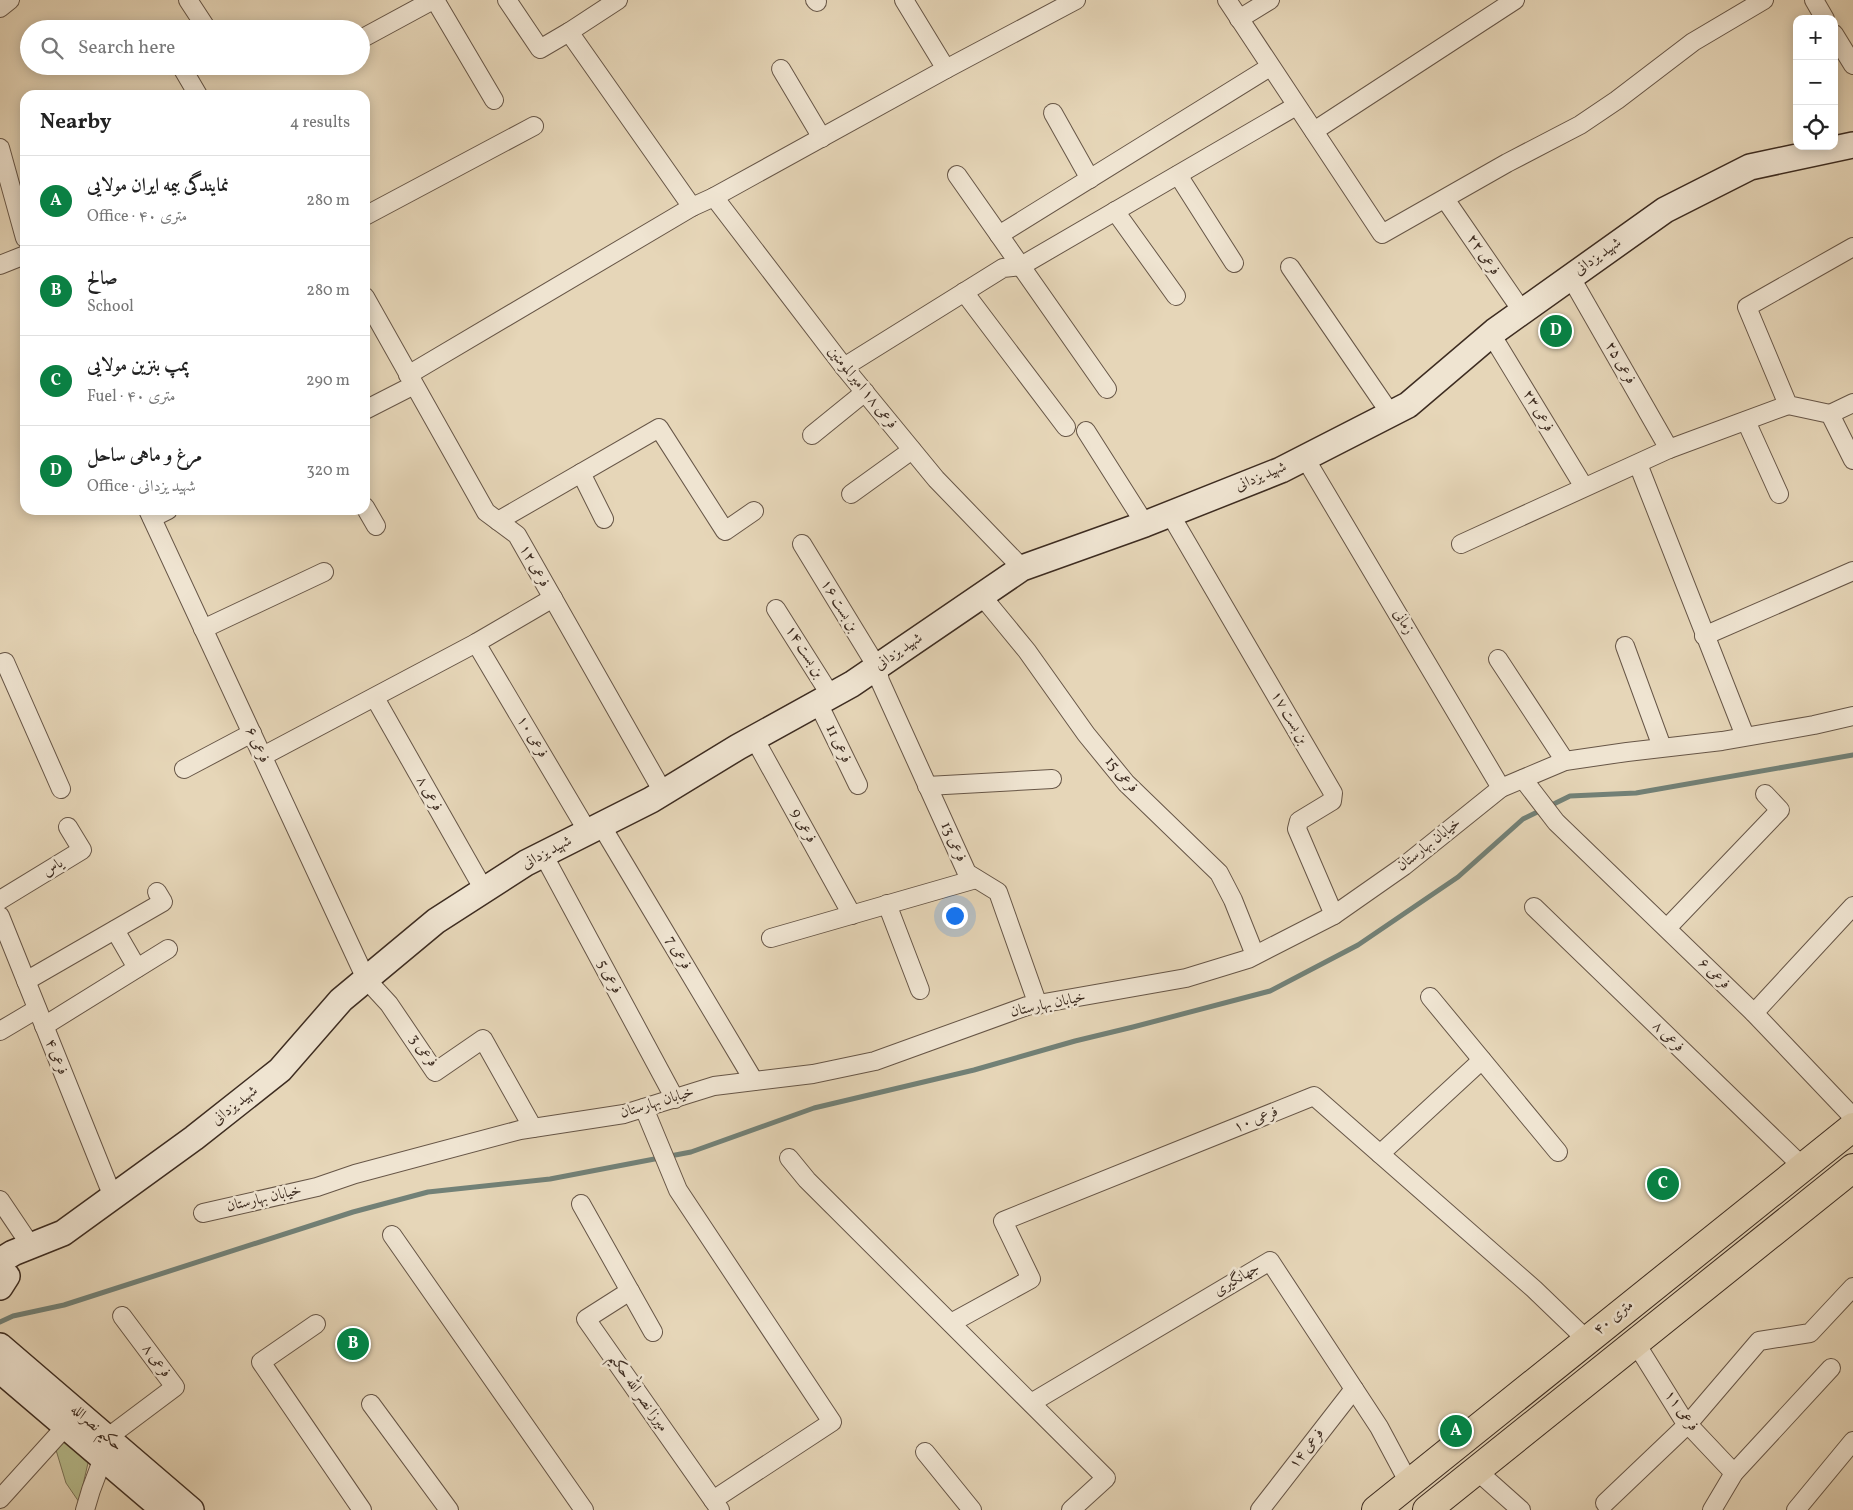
<!DOCTYPE html>
<html lang="en">
<head>
<meta charset="utf-8">
<style>
  body { margin:0; font-family:Vollkorn,Amiri,serif; background:#f6f6f6; color:#222 }
  .controls { position:absolute; right:15px; top:15px; display:grid; overflow:hidden; border-radius:10px; box-shadow:0 2px 12px #0003 }
  .controls button { width:45px; height:45px; display:grid; place-items:center; padding:0; border:0; border-bottom:1px solid #e0e0e0; background:#fff; color:#222; font:25px sans-serif }
  .you { position:absolute; left:954px; top:915px; width:18px; height:18px; margin:-12px; border:4px solid #fff; border-radius:50%; background:#1a73e8; box-shadow:0 0 0 8px #1a73e833 }
  .badge { display:grid; place-items:center; width:32px; height:32px; border-radius:50%; background:#0b8043; color:#fff; font-size:16px; font-weight:700 }
  .pin { position:absolute; translate:-50% -50%; border:2px solid #fff; box-shadow:0 1px 5px #0006 }
  .list { margin:0; padding:0; list-style:none }
  h2 { display:flex; justify-content:space-between; align-items:center; height:65px; margin:0; padding:0 20px; font-size:21px }
  h2 small { font-size:16px; font-weight:400; color:#767676 }
  .list li { display:grid; grid-template-columns:32px 1fr auto; gap:15px; align-items:center; box-sizing:border-box; height:90px; padding:0 20px; border-top:1px solid #e0e0e0 }
  .list b { display:block; font-size:19px; white-space:nowrap }
  .list p { margin:0; font-size:16px; white-space:nowrap; color:#767676 }
  .list em { font-size:16px; font-style:normal; color:#767676 }
  .icon { flex:none; width:28px; height:28px; fill:none; stroke:currentColor; stroke-width:2; stroke-linecap:round; stroke-linejoin:round }
  .map { position:relative; flex:none; width:1853px; height:1510px; overflow:hidden }
  .search { position:absolute; background:#fff; box-shadow:0 2px 12px #0003; left:20px; top:20px; width:350px; height:55px; display:flex; align-items:center; gap:12px; box-sizing:border-box; padding:0 18px; border-radius:28px; color:#767676; font-size:19px }
  .panel { position:absolute; background:#fff; box-shadow:0 2px 12px #0003; left:20px; top:90px; width:350px; height:425px; border-radius:15px }
  .map>svg:first-child { display:block }
</style>
</head>
<body>
<div class="map">
<svg width="1853" height="1510" viewBox="0 0 1853 1510">
  <rect width="100%" height="100%" fill="#e6d6b8"/>
  <filter id="stains"><feTurbulence type="fractalNoise" baseFrequency=".004" numOctaves="4"/><feColorMatrix values="0 0 0 0 .2 0 0 0 0 .09 0 0 0 0 .02 0 0 0 .5 -.17"/></filter>
  <radialGradient id="worn" r=".72"><stop offset=".6" stop-color="#630" stop-opacity="0"/><stop offset="1" stop-color="#630" stop-opacity=".3"/></radialGradient>
  <!-- green -->
  <path fill="#b7bd8e" stroke="#7a7458" d="M64,1441L88,1463L79,1502L66,1483L56,1450Z"/>
  <g fill="none" stroke-linecap="round" stroke-linejoin="round">
    <!-- stream -->
    <path stroke="#728177" stroke-width="5" d="M0,1322L13,1316L64,1305L353,1212L428,1192L550,1179L691,1152L814,1108L974,1070L1075,1041L1133,1027L1270,991L1358,945L1458,877L1523,819L1570,796L1636,793L1853,755"/>
    <defs>
      <g id="street">
        <path d="M188,0L207,29"/>
        <path d="M435,0L494,100"/>
        <path d="M507,0L540,49L569,32L692,207"/>
        <path d="M815,0L817,2"/>
        <path d="M904,0L946,69"/>
        <path d="M1227,0L1382,234L1507,163L1580,125L1617,100L1693,42L1764,0"/>
        <path d="M1814,0L1825,19"/>
        <path d="M0,8L10,0"/>
        <path d="M1239,19L1270,0"/>
        <path d="M569,32L618,0"/>
        <path d="M1834,34L1853,65"/>
        <path d="M361,39L433,0"/>
        <path d="M181,66L198,95"/>
        <path d="M781,69L822,138"/>
        <path d="M1053,113L1090,179"/>
        <path d="M1314,131L1515,0"/>
        <path d="M0,148L25,238"/>
        <path d="M957,175L1107,389"/>
        <path d="M1178,175L1234,263"/>
        <path d="M714,197L844,367L936,479L1022,568"/>
        <path d="M1445,199L1522,311"/>
        <path d="M1115,211L1176,296"/>
        <path d="M365,216L534,126"/>
        <path d="M999,235L1270,67"/>
        <path d="M1853,247L1747,307L1788,405L1830,414L1853,460"/>
        <path d="M0,265L25,255"/>
        <path d="M1290,267L1390,413"/>
        <path d="M1570,276L1669,449"/>
        <path d="M964,292L1066,427"/>
        <path d="M365,297L486,512L517,535L663,792"/>
        <path d="M1491,334L1584,487"/>
        <path d="M844,367L1003,268L1021,266L1296,106"/>
        <path d="M408,375L692,207L714,197L946,69L1076,0"/>
        <path d="M365,410L414,385"/>
        <path d="M1830,414L1853,403"/>
        <path d="M1746,421L1779,494"/>
        <path d="M1086,431L1145,524"/>
        <path d="M812,435L865,392"/>
        <path d="M1305,458L1501,788"/>
        <path d="M1638,464L1745,736"/>
        <path d="M581,473L604,519"/>
        <path d="M851,494L912,450"/>
        <path d="M365,507L376,526"/>
        <path d="M148,510L366,979L389,1004L435,1072L483,1039L533,1128"/>
        <path d="M1170,514L1333,793L1332,801L1299,821L1297,829L1334,915"/>
        <path d="M152,518L168,510"/>
        <path d="M498,521L659,428L725,531L754,511"/>
        <path d="M802,544L877,667L880,681L967,873L998,892L1038,1005"/>
        <path d="M1461,544L1669,449L1788,405"/>
        <path d="M981,595L1027,651L1086,734L1126,783L1219,873L1233,900L1255,955"/>
        <path d="M776,609L831,696"/>
        <path d="M203,629L324,572"/>
        <path d="M1704,636L1853,571"/>
        <path d="M476,643L588,832"/>
        <path d="M1625,646L1662,747"/>
        <path d="M1498,659L1565,761"/>
        <path d="M0,664L5,662L61,789"/>
        <path d="M375,698L484,890"/>
        <path d="M818,703L858,785"/>
        <path d="M754,738L852,915"/>
        <path d="M263,756L476,643L553,598"/>
        <path d="M184,769L252,733"/>
        <path d="M1523,779L1556,822L1754,1013L1853,1117"/>
        <path d="M927,786L1052,779"/>
        <path d="M601,825L754,1081"/>
        <path d="M543,854L675,1099"/>
        <path d="M0,900L82,850L68,827"/>
        <path d="M887,904L920,990"/>
        <path d="M1534,907L1803,1167"/>
        <path d="M0,916L113,1197"/>
        <path d="M1667,928L1780,810L1765,794"/>
        <path d="M115,930L137,968"/>
        <path d="M771,938L976,879"/>
        <path d="M26,981L163,902L157,892"/>
        <path d="M1430,997L1558,1152"/>
        <path d="M1754,1013L1853,906"/>
        <path d="M44,1026L168,949"/>
        <path d="M0,1031L37,1009"/>
        <path d="M644,1108L678,1190L832,1422L713,1500"/>
        <path d="M1380,1154L1482,1060"/>
        <path d="M789,1158L807,1180L1106,1478L1071,1510"/>
        <path d="M0,1200L31,1246"/>
        <path d="M581,1204L653,1332"/>
        <path d="M203,1213L317,1187L355,1174L520,1130L624,1114L714,1086L813,1074L875,1061L1027,1006L1186,978L1248,959L1334,915L1404,866L1501,788L1565,761L1627,752L1722,741L1814,725L1853,716"/>
        <path d="M392,1235L584,1510"/>
        <path d="M630,1291L586,1319L720,1510"/>
        <path d="M951,1323L1031,1279L1003,1221L1314,1096L1534,1289L1587,1340"/>
        <path d="M316,1324L261,1362L362,1510"/>
        <path d="M1635,1342L1683,1419L1734,1473"/>
        <path d="M1031,1403L1270,1261L1379,1427L1409,1483"/>
        <path d="M371,1404L449,1510"/>
        <path d="M107,1438L175,1387L122,1316"/>
        <path d="M925,1452L972,1510"/>
        <path d="M1476,1470L1521,1510"/>
        <path d="M0,1499L66,1426"/>
        <path d="M1605,1503L1688,1424L1759,1341L1810,1333L1853,1287"/>
        <path d="M85,1510L91,1490L103,1458"/>
        <path d="M1260,1510L1354,1389"/>
        <path d="M1712,1510L1734,1473L1831,1368"/>
        <path d="M1796,1510L1853,1441"/>
      </g>
      <g id="secondary">
        <path d="M0,1261L13,1253L63,1233L194,1138L280,1070L341,1000L436,921L526,863L651,800L738,747L852,684L1022,568L1145,524L1281,470L1408,405L1495,331L1665,210L1750,167L1853,145"/>
        <path d="M0,1287L7,1276"/>
        <path d="M0,1346L191,1510"/>
        <path d="M0,1370L164,1510"/>
      </g>
      <g id="primary">
        <path d="M1376,1510L1853,1127"/>
        <path d="M1427,1510L1853,1168"/>
      </g>
    </defs>
    <!-- street casing -->
    <use href="#street" stroke="#675647" stroke-width="20"/>
    <!-- secondary casing -->
    <use href="#secondary" stroke="#3d2c21" stroke-width="28"/>
    <!-- primary casing -->
    <use href="#primary" stroke="#3d2c21" stroke-width="30"/>
    <!-- street -->
    <use href="#street" stroke="#efe4d1" stroke-width="18"/>
    <!-- secondary -->
    <use href="#secondary" stroke="#efe4d1" stroke-width="25"/>
    <!-- primary -->
    <use href="#primary" stroke="#e6d6b8" stroke-width="28"/>
  </g>
  <g text-anchor="middle" dominant-baseline="central" stroke-width="5" stroke-linejoin="round" paint-order="stroke">
    <!-- street labels -->
    <g font-size="15" fill="#3d2c21" stroke="#efe4d1">
      <text transform="translate(1483 255) rotate(55)">فرعی ۲۲</text>
      <text transform="translate(1598 257) rotate(-35)">شهید یزدانی</text>
      <text transform="translate(1620 363) rotate(60)">فرعی ۲۵</text>
      <text transform="translate(862 388) rotate(51)">فرعی ۱۸ امیرالمومنین</text>
      <text transform="translate(1538 411) rotate(59)">فرعی ۲۳</text>
      <text transform="translate(1261 477) rotate(-23)">شهید یزدانی</text>
      <text transform="translate(534 566) rotate(61)">فرعی ۱۲</text>
      <text transform="translate(839 606) rotate(59)">بن بست ۱۶</text>
      <text transform="translate(1403 622) rotate(59)">زمانی</text>
      <text transform="translate(804 652) rotate(58)">بن بست ۱۴</text>
      <text transform="translate(899 652) rotate(-34)">شهید یزدانی</text>
      <text transform="translate(1289 718) rotate(60)">بن بست ۱۷</text>
      <text transform="translate(532 737) rotate(59)">فرعی ۱۰</text>
      <text transform="translate(838 744) rotate(64)">فرعی 11</text>
      <text transform="translate(257 745) rotate(65)">فرعی ۶</text>
      <text transform="translate(1121 775) rotate(49)">فرعی 15</text>
      <text transform="translate(429 794) rotate(60)">فرعی ۸</text>
      <text transform="translate(803 826) rotate(61)">فرعی 9</text>
      <text transform="translate(953 842) rotate(65)">فرعی 13</text>
      <text transform="translate(1429 845) rotate(-38)">خیابان بهارستان</text>
      <text transform="translate(547 853) rotate(-28)">شهید یزدانی</text>
      <text transform="translate(53 868) rotate(-32)">یاس</text>
      <text transform="translate(678 953) rotate(59)">فرعی 7</text>
      <text transform="translate(1714 974) rotate(44)">فرعی ۶</text>
      <text transform="translate(609 977) rotate(62)">فرعی 5</text>
      <text transform="translate(1048 1005) rotate(-12)">خیابان بهارستان</text>
      <text transform="translate(1668 1037) rotate(44)">فرعی ۸</text>
      <text transform="translate(423 1051) rotate(53)">فرعی 3</text>
      <text transform="translate(56 1057) rotate(68)">فرعی ۴</text>
      <text transform="translate(657 1103) rotate(-17)">خیابان بهارستان</text>
      <text transform="translate(235 1106) rotate(-38)">شهید یزدانی</text>
      <text transform="translate(1256 1120) rotate(-22)">فرعی ۱۰</text>
      <text transform="translate(264 1199) rotate(-13)">خیابان بهارستان</text>
      <text transform="translate(1237 1280) rotate(-31)">جهانگیری</text>
      <text transform="translate(1614 1318) rotate(-39)">۴۰ متری</text>
      <text transform="translate(156 1361) rotate(53)">فرعی ۸</text>
      <text transform="translate(638 1393) rotate(55)">میرزا نصر الله حکیم</text>
      <text transform="translate(1681 1411) rotate(54)">فرعی ۱۱</text>
      <text transform="translate(96 1428) rotate(41)">حکیم نصرالله</text>
      <text transform="translate(1307 1449) rotate(-52)">فرعی ۱۴</text>
    </g>
  </g>
  <rect width="100%" height="100%" filter="url(#stains)"/>
  <rect width="100%" height="100%" fill="url(#worn)"/>
</svg>
<div class="controls">
<button>+</button>
<button>−</button>
<button><svg class="icon" aria-label="locate" viewBox="0 0 24 24"><circle cx="12" cy="12" r="6"/><path d="M12 2v4M12 18v4M2 12h4M18 12h4"/></svg></button>
</div>
<div class="you"></div>
<div class="pin badge" style="left:1456px;top:1431px">A</div>
<div class="pin badge" style="left:353px;top:1344px">B</div>
<div class="pin badge" style="left:1663px;top:1184px">C</div>
<div class="pin badge" style="left:1556px;top:331px">D</div>
<div class="search"><svg class="icon" aria-label="search" viewBox="0 0 24 24"><circle cx="10" cy="10" r="6"/><path d="M15 15l6 6"/></svg>Search here</div>
<section class="panel">
<h2>Nearby<small>4 results</small></h2>
<ul class="list">
<li><span class="badge">A</span><div><b>نمایندگی بیمه ایران مولایی</b><p>Office · ۴۰ متری</p></div><em>280 m</em></li>
<li><span class="badge">B</span><div><b>صالح</b><p>School</p></div><em>280 m</em></li>
<li><span class="badge">C</span><div><b>پمپ بنزین مولایی</b><p>Fuel · ۴۰ متری</p></div><em>290 m</em></li>
<li><span class="badge">D</span><div><b>مرغ و ماهی ساحل</b><p>Office · شهید یزدانی</p></div><em>320 m</em></li>
</ul>
</section>
</div>
</body>
</html>
